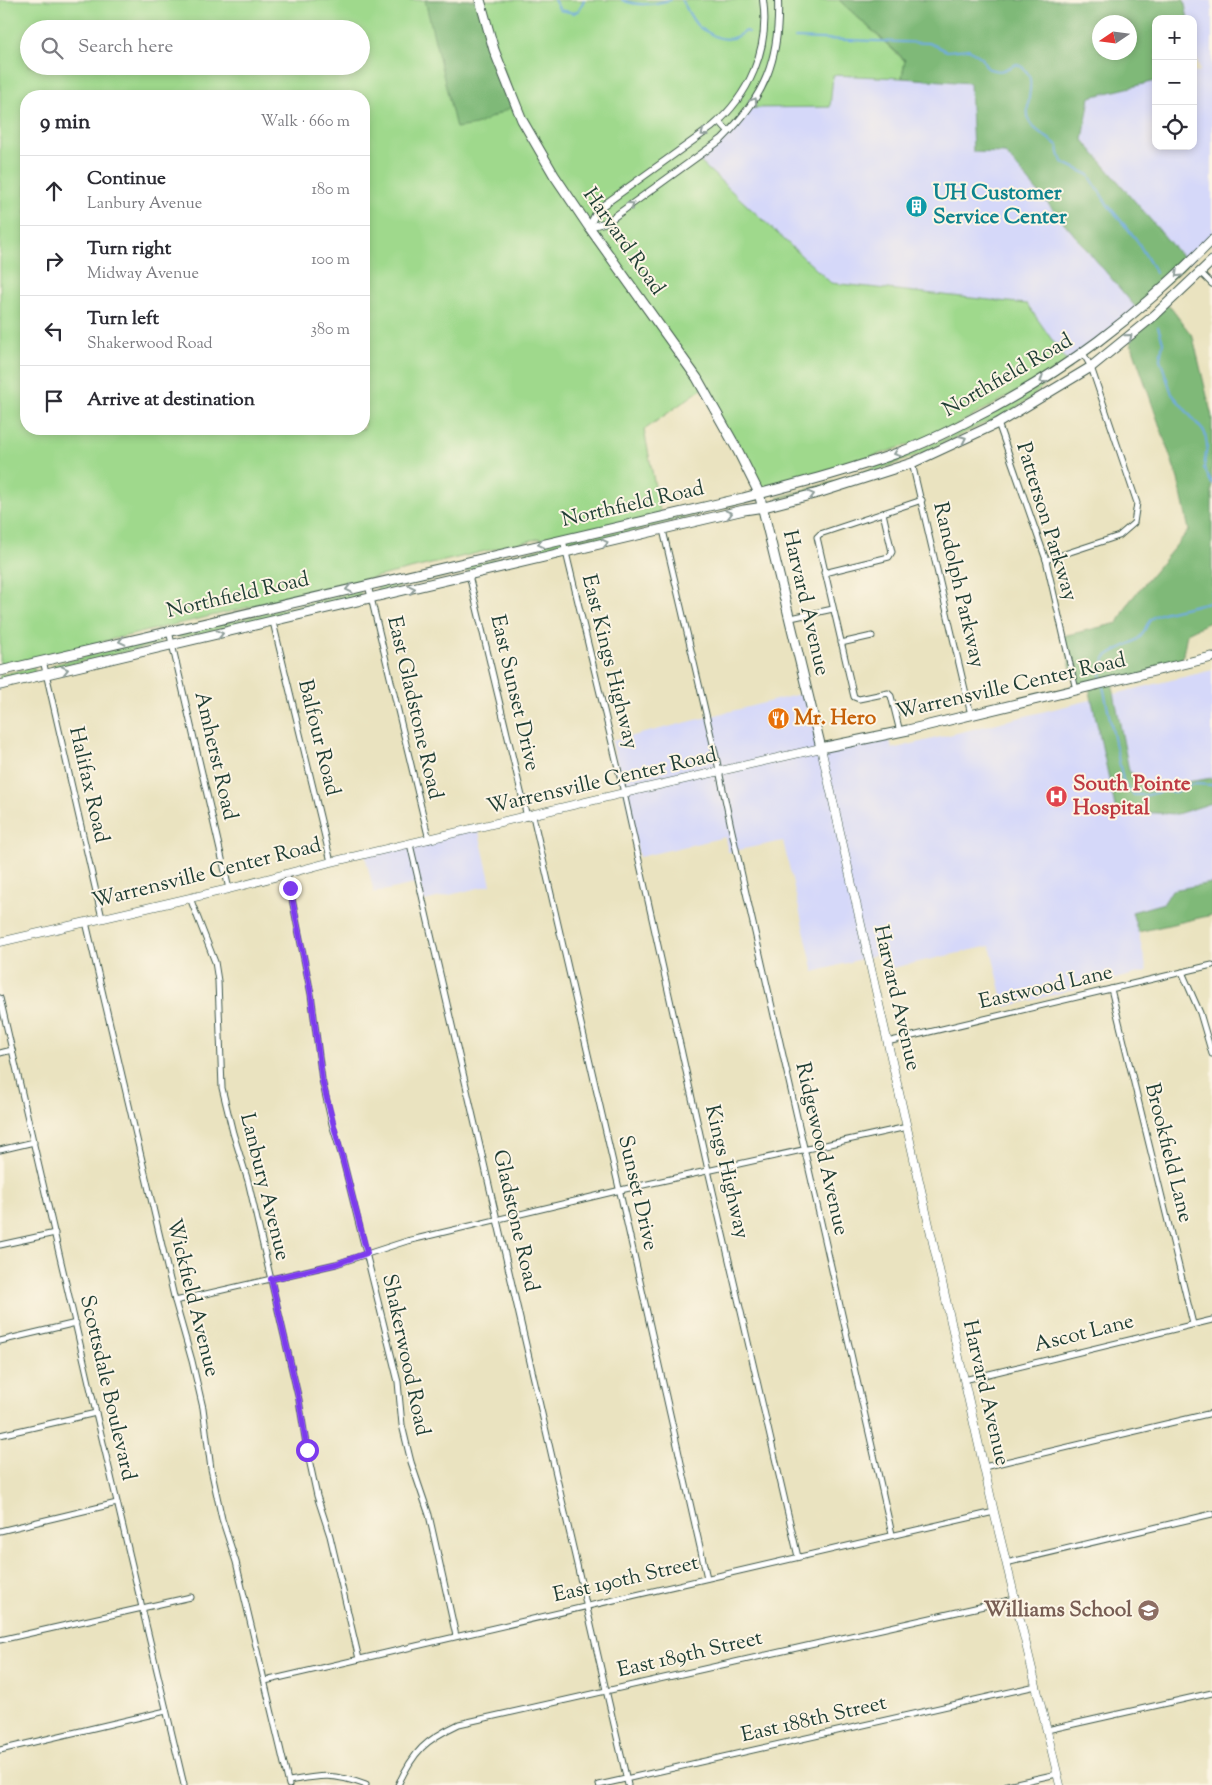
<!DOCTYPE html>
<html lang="en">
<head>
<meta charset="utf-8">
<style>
  body { margin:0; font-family:"Sorts Mill Goudy",serif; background:#f2f2f3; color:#2b2b33 }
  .controls { position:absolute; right:15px; top:15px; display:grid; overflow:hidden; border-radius:10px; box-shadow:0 2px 8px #0003 }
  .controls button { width:45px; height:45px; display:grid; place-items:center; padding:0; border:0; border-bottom:1px solid #e1e1e2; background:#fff; color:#2b2b33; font:25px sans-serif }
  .compass { position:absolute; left:1092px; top:15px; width:45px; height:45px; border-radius:50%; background:#fff; box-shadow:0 2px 8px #0003; rotate:257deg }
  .stop { position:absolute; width:15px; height:15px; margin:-11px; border:4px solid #7c3aed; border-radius:50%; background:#fff }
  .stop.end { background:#7c3aed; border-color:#fff; box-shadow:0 1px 5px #0008 }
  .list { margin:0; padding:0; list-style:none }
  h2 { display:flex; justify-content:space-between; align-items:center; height:65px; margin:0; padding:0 20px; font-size:21px }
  h2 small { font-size:16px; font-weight:400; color:#7c7c81 }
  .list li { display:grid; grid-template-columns:32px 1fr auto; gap:15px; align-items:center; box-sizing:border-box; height:70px; padding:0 20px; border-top:1px solid #e1e1e2 }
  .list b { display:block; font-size:19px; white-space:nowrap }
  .list p { margin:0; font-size:16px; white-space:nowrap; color:#7c7c81 }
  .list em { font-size:16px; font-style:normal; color:#7c7c81 }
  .icon { flex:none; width:28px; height:28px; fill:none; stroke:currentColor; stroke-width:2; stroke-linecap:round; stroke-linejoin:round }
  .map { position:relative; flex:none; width:1212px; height:1785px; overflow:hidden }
  .search { position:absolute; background:#fff; box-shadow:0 2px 8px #0003; left:20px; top:20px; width:350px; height:55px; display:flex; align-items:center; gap:12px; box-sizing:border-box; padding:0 18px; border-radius:28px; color:#7c7c81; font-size:19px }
  .panel { position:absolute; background:#fff; box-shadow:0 2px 8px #0003; left:20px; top:90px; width:350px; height:345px; border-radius:20px }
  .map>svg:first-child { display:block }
</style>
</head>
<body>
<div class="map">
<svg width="1212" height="1785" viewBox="0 0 1212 1785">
  <rect width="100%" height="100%" fill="#fcf5e5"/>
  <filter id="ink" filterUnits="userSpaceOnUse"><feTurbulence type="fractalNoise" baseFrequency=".02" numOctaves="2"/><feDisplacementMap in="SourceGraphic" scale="10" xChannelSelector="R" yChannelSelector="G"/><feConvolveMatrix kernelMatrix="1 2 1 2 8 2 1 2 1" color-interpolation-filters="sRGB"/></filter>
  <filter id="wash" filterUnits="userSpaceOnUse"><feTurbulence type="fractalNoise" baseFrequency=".0096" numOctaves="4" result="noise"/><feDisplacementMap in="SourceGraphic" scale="20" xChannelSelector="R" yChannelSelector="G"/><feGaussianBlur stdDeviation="1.12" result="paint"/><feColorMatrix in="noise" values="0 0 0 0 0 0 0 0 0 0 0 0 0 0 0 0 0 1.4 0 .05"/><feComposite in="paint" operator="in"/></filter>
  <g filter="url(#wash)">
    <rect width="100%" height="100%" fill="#eae3c0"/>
    <!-- built -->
    <g fill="#d5d8f9">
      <path d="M1184,0H1212V240L1188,264L1083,140L1090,97L1156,81V146H1193V73L1200,71L1193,42V19H1188Z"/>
      <path d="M832,75L902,78L970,83L973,152L1005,153L1138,310L1068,363L1027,304L831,283L696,158L750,108Z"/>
      <path d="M1212,670V904L1136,922L1147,971L1005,1007L990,946L883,970L879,954L814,972L783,841L728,852L725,837L639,857L612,741L808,692L821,748L888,734L892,749Z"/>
      <path d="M478,828L491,885L424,901L419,883L374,893L365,855Z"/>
    </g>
    <!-- green -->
    <g fill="#9fd98c" stroke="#5f8b60" fill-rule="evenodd">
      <path d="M0,0H839L905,61L902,78L833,75L830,107L750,108L735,126L696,158L831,283L1027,304L1068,363L939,435L759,493L703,388L644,430L661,517L552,545L556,549L554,551L378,592L377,588L380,586L542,548L541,538L0,666ZM29,29H361V66H29ZM26,96H364V429H26Z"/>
      <path d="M1069,367H1072L1070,369L1042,387L1031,398L1007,413L922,453L879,470L779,499L777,498L850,477L945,438L1015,401Z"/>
      <path d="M761,498L574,547L572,546L573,541Z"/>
      <path d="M358,591L361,593L359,597L179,638L178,634Z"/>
      <path d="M158,638L160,639V644L53,668L52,665Z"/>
      <path d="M34,667L35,672L0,681V675Z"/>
    </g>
    <!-- forest -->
    <g fill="#7fb978" stroke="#4f7b56" fill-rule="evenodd">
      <path d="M425,0H480L516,105L476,125L456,128Z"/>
      <path d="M839,0H1184L1188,19H1156V81L1090,97L1083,140L1188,264L1138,310L1005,153L973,152L970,83L902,78L905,60ZM1100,22H1130V52H1100Z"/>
      <path d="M1166,304L1171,308L1193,337L1212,417V621L1187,633L1181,665L1112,682L1129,771L1150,788L1212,778V803L1177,814L1116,811L1089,687L1076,690L1063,636L1118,623L1129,602L1189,530L1178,479L1129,337Z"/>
      <path d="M1212,883V915L1138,932L1132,912L1164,903L1172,890Z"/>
    </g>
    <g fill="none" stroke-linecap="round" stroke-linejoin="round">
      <!-- stream -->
      <g stroke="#70ace1" stroke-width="2">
        <path d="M554,0L560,10L574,13L579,10L584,0"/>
        <path d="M622,0C639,7 653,4 671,0"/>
        <path d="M682,0C687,8 691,20 699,27C701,29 706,31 709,33C722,41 733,41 745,31L749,32"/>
        <path d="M795,38L929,43L947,51L969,49L982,58L987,68C1003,74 1004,69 1017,64C1043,77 1022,101 1029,121C1031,129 1051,139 1058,146L1059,153L1062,162L1089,175L1107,204L1136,239L1156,273"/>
        <path d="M1158,327L1163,342L1160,359L1172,394L1205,433L1207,445L1204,468L1212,484"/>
        <path d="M1102,681C1096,647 1121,654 1140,637C1147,630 1145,622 1155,616C1168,609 1195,607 1211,601L1212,592"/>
        <path d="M1103,686L1123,780L1127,788L1134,795H1148L1162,791L1175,792L1193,784L1212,785"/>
      </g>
    </g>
  </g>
  <g filter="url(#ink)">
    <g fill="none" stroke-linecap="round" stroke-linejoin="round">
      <defs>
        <g id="minor">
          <path d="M719,121L729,132"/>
          <path d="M1201,273L1212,284"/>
          <path d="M998,423L1046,560L1076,690"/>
          <path d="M912,463L971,715"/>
          <path d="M663,530L717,761L731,827L892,1534"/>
          <path d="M563,540L624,793L708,1170L798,1557"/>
          <path d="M1046,560L1119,536L1134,523L1137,503L1091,367L1083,353"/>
          <path d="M824,573L889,557L892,552L883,513"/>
          <path d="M469,575L527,817"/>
          <path d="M368,585L429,840"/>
          <path d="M791,618L833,609"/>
          <path d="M273,622L331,862"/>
          <path d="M169,631L229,889"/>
          <path d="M841,643L872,636"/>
          <path d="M43,660L102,918"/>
          <path d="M900,732L891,696L888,693L859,699L854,697L853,693L817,537L820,534L922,500"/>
          <path d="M533,816L621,1197L707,1578"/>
          <path d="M410,844L628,1785"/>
          <path d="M287,874L311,994L322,1080L332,1124L343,1160L398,1382L402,1425L411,1462L429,1515L456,1636"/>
          <path d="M190,898L215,962L218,981L222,1088L233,1133L248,1181L299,1400L307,1450L317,1496L330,1536L359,1659"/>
          <path d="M86,922L175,1301L192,1361L203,1408L211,1469L222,1519L236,1562L289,1785"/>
          <path d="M1182,972L1200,1013L1212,1054"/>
          <path d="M1111,989L1193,1324"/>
          <path d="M0,998L96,1413L184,1785"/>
          <path d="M887,1042L1212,965"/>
          <path d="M0,1053L12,1050"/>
          <path d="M0,1150L34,1142"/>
          <path d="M0,1245L55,1233"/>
          <path d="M175,1301L336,1264L407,1241L625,1189L907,1127"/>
          <path d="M0,1341L76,1323"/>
          <path d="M964,1380L1212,1320"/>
          <path d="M0,1435L96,1413"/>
          <path d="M984,1467L1212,1413"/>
          <path d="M0,1531L117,1503"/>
          <path d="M1006,1563L1212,1514"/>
          <path d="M0,1640L191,1597"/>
          <path d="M265,1681L994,1512"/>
          <path d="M1047,1730L1212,1693"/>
          <path d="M0,1750L166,1711"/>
          <path d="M289,1781C322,1775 333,1773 366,1785"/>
          <path d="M398,1785C414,1751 425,1740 459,1724L1015,1599"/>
          <path d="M599,1785L1036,1686"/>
          <path d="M1007,1785L1057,1774"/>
        </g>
        <g id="tertiary">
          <path d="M589,227L607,222L722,139C765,96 780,60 778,0"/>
          <path d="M589,227L598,209L712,127C749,96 770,49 763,0"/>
        </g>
        <path id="secondary" d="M0,942L229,889L331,862L624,793L821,748L994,1512L1060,1785"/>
        <g id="primary">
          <path d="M480,0L494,50L522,120L554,175L589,227L697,378L738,451L759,493L821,748L908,730L1212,657"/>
          <path d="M0,671L743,498C797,484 851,470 903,451C925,443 947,432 968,421C1064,373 1138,316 1212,240"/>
          <path d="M0,685L744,510L764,507L818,493L912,463L998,423L1091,367L1155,315L1212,261"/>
        </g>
      </defs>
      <!-- minor casing -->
      <use href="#minor" stroke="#3d5649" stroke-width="7"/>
      <!-- tertiary casing -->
      <use href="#tertiary" stroke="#3d5649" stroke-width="8"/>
      <!-- secondary casing -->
      <use href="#secondary" stroke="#3d5649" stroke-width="9"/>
      <!-- primary casing -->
      <use href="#primary" stroke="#3d5649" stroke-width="11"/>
      <!-- minor -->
      <use href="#minor" stroke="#fff" stroke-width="5"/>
      <!-- tertiary -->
      <use href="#tertiary" stroke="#fff" stroke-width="6"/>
      <!-- secondary -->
      <use href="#secondary" stroke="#fff" stroke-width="8"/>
      <!-- primary -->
      <use href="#primary" stroke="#fff" stroke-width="9"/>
    </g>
    <!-- one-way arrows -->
    <defs><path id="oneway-chevron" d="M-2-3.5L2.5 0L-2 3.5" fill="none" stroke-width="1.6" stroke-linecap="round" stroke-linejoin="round" transform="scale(1.25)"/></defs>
    <g stroke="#8f9e9a">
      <use href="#oneway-chevron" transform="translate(754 101) rotate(-57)"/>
      <use href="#oneway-chevron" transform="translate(704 133) rotate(144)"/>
      <use href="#oneway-chevron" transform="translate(631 205) rotate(-36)"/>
      <use href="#oneway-chevron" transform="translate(1178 274) rotate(136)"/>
      <use href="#oneway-chevron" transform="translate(1129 337) rotate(-39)"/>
      <use href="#oneway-chevron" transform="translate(1043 380) rotate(147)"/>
      <use href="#oneway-chevron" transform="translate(963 439) rotate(-25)"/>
      <use href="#oneway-chevron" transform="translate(897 453) rotate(160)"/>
      <use href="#oneway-chevron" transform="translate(811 495) rotate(-15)"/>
      <use href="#oneway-chevron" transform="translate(729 514) rotate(-14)"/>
      <use href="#oneway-chevron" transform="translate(605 543) rotate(-13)"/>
      <use href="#oneway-chevron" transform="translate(541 544) rotate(167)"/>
      <use href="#oneway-chevron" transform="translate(349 589) rotate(167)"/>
      <use href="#oneway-chevron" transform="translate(412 589) rotate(-13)"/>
      <use href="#oneway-chevron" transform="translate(220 634) rotate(-13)"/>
      <use href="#oneway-chevron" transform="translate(122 641) rotate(167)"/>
      <use href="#oneway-chevron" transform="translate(65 670) rotate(-13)"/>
    </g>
  </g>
  <g fill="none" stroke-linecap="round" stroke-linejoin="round" filter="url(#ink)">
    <!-- route -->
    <path stroke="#7c3aed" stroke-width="6" d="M290,888L311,994L322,1080L367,1253L336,1264L271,1279L299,1400L307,1450"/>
  </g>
  <!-- icons -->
  <defs>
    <symbol id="building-disc" viewBox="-11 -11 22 22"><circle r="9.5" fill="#0f9aa8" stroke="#fcf5e5"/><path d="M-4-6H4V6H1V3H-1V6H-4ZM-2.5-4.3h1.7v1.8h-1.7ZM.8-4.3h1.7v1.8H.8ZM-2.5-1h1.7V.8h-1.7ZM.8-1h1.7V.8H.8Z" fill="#fff"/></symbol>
    <symbol id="restaurant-disc" viewBox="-11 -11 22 22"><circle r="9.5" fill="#e8710a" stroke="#fcf5e5"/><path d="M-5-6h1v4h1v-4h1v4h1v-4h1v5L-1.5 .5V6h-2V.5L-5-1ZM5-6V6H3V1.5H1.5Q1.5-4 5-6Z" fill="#fff"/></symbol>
    <symbol id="hospital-disc" viewBox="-11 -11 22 22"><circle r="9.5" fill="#e0444e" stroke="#fcf5e5"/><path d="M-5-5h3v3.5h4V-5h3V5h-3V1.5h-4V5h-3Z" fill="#fff"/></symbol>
    <symbol id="school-disc" viewBox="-11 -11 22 22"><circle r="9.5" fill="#8d6e63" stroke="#fcf5e5"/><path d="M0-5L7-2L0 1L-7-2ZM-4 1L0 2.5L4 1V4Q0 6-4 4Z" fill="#fff"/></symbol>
  </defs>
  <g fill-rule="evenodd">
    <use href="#building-disc" x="904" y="194" width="25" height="25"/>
    <use href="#restaurant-disc" x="766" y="706" width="25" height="25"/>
    <use href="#hospital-disc" x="1044" y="784" width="25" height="25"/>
    <use href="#school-disc" x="1136" y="1598" width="25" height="25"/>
  </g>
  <g text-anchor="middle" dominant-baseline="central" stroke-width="4" stroke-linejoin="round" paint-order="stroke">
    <!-- culture labels -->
    <g font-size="21" font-weight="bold" fill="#0d838f" stroke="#fcf5e5" text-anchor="start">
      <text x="933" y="194">UH Customer<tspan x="933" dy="24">Service Center</tspan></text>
    </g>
    <!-- street labels -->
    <g font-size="21" fill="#1f3d34" stroke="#fcf5e5">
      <text transform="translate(623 242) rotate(55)">Harvard Road</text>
      <text transform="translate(1008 376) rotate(-30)">Northfield Road</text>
      <text transform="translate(633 505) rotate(-13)">Northfield Road</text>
      <text transform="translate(1046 522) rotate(73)">Patterson Parkway</text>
      <text transform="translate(958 585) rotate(77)">Randolph Parkway</text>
      <text transform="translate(238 596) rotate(-13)">Northfield Road</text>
      <text transform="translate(805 603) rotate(77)">Harvard Avenue</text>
      <text transform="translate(609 662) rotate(76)">East Kings Highway</text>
      <text transform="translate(1011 687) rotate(-13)">Warrensville Center Road</text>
      <text transform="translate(514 693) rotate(77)">East Sunset Drive</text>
      <text transform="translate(414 708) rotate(77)">East Gladstone Road</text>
      <text transform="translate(318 738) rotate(76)">Balfour Road</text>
      <text transform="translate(215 756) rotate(77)">Amherst Road</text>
      <text transform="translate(602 782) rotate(-13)">Warrensville Center Road</text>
      <text transform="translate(88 785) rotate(77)">Halifax Road</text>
      <text transform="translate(207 874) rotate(-14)">Warrensville Center Road</text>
      <text transform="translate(1046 988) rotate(-13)">Eastwood Lane</text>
      <text transform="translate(896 998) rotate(77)">Harvard Avenue</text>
      <text transform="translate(821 1149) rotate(77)">Ridgewood Avenue</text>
      <text transform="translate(1168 1153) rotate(76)">Brookfield Lane</text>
      <text transform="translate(726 1172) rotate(77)">Kings Highway</text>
      <text transform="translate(264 1187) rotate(76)">Lanbury Avenue</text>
      <text transform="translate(637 1193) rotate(77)">Sunset Drive</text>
      <text transform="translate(515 1221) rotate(77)">Gladstone Road</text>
      <text transform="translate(192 1298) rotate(76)">Wickfield Avenue</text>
      <text transform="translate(1084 1334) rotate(-14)">Ascot Lane</text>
      <text transform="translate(405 1355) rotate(78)">Shakerwood Road</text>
      <text transform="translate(107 1388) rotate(77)">Scottsdale Boulevard</text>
      <text transform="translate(985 1393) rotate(77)">Harvard Avenue</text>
      <text transform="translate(626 1580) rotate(-13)">East 190th Street</text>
      <text transform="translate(690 1655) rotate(-13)">East 189th Street</text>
      <text transform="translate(814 1720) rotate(-13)">East 188th Street</text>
    </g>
    <!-- food labels -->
    <g font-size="21" font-weight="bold" fill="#c56008" stroke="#fcf5e5" text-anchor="start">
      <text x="794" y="719">Mr. Hero</text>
    </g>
    <!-- health labels -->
    <g font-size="21" font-weight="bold" fill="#be3a42" stroke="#fcf5e5" text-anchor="start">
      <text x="1073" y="785">South Pointe<tspan x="1073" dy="24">Hospital</tspan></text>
    </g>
    <!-- education labels -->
    <g font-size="21" font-weight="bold" fill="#785e54" stroke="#fcf5e5" text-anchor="end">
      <text x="1132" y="1611">Williams School</text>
    </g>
  </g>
</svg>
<div class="controls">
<button>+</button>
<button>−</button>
<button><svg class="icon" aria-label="locate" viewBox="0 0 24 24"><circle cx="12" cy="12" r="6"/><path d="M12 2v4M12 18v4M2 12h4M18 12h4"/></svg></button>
</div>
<svg class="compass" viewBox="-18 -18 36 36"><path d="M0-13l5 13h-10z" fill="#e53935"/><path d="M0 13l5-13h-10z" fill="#7c7c81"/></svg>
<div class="stop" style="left:307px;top:1450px"></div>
<div class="stop end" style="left:290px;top:888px"></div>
<div class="search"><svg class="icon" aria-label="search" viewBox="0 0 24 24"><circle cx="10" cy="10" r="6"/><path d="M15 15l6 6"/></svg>Search here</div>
<section class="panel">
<h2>9 min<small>Walk · 660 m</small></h2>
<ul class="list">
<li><svg class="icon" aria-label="ahead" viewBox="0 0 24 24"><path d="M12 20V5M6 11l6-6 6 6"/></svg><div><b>Continue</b><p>Lanbury Avenue</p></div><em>180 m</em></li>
<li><svg class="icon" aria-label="right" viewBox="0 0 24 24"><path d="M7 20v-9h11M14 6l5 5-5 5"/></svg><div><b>Turn right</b><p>Midway Avenue</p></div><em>100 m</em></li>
<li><svg class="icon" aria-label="left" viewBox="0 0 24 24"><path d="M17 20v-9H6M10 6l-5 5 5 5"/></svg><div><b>Turn left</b><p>Shakerwood Road</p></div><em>380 m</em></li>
<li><svg class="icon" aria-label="arrive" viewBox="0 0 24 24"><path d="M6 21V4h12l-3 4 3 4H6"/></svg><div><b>Arrive at destination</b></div></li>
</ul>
</section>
</div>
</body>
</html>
